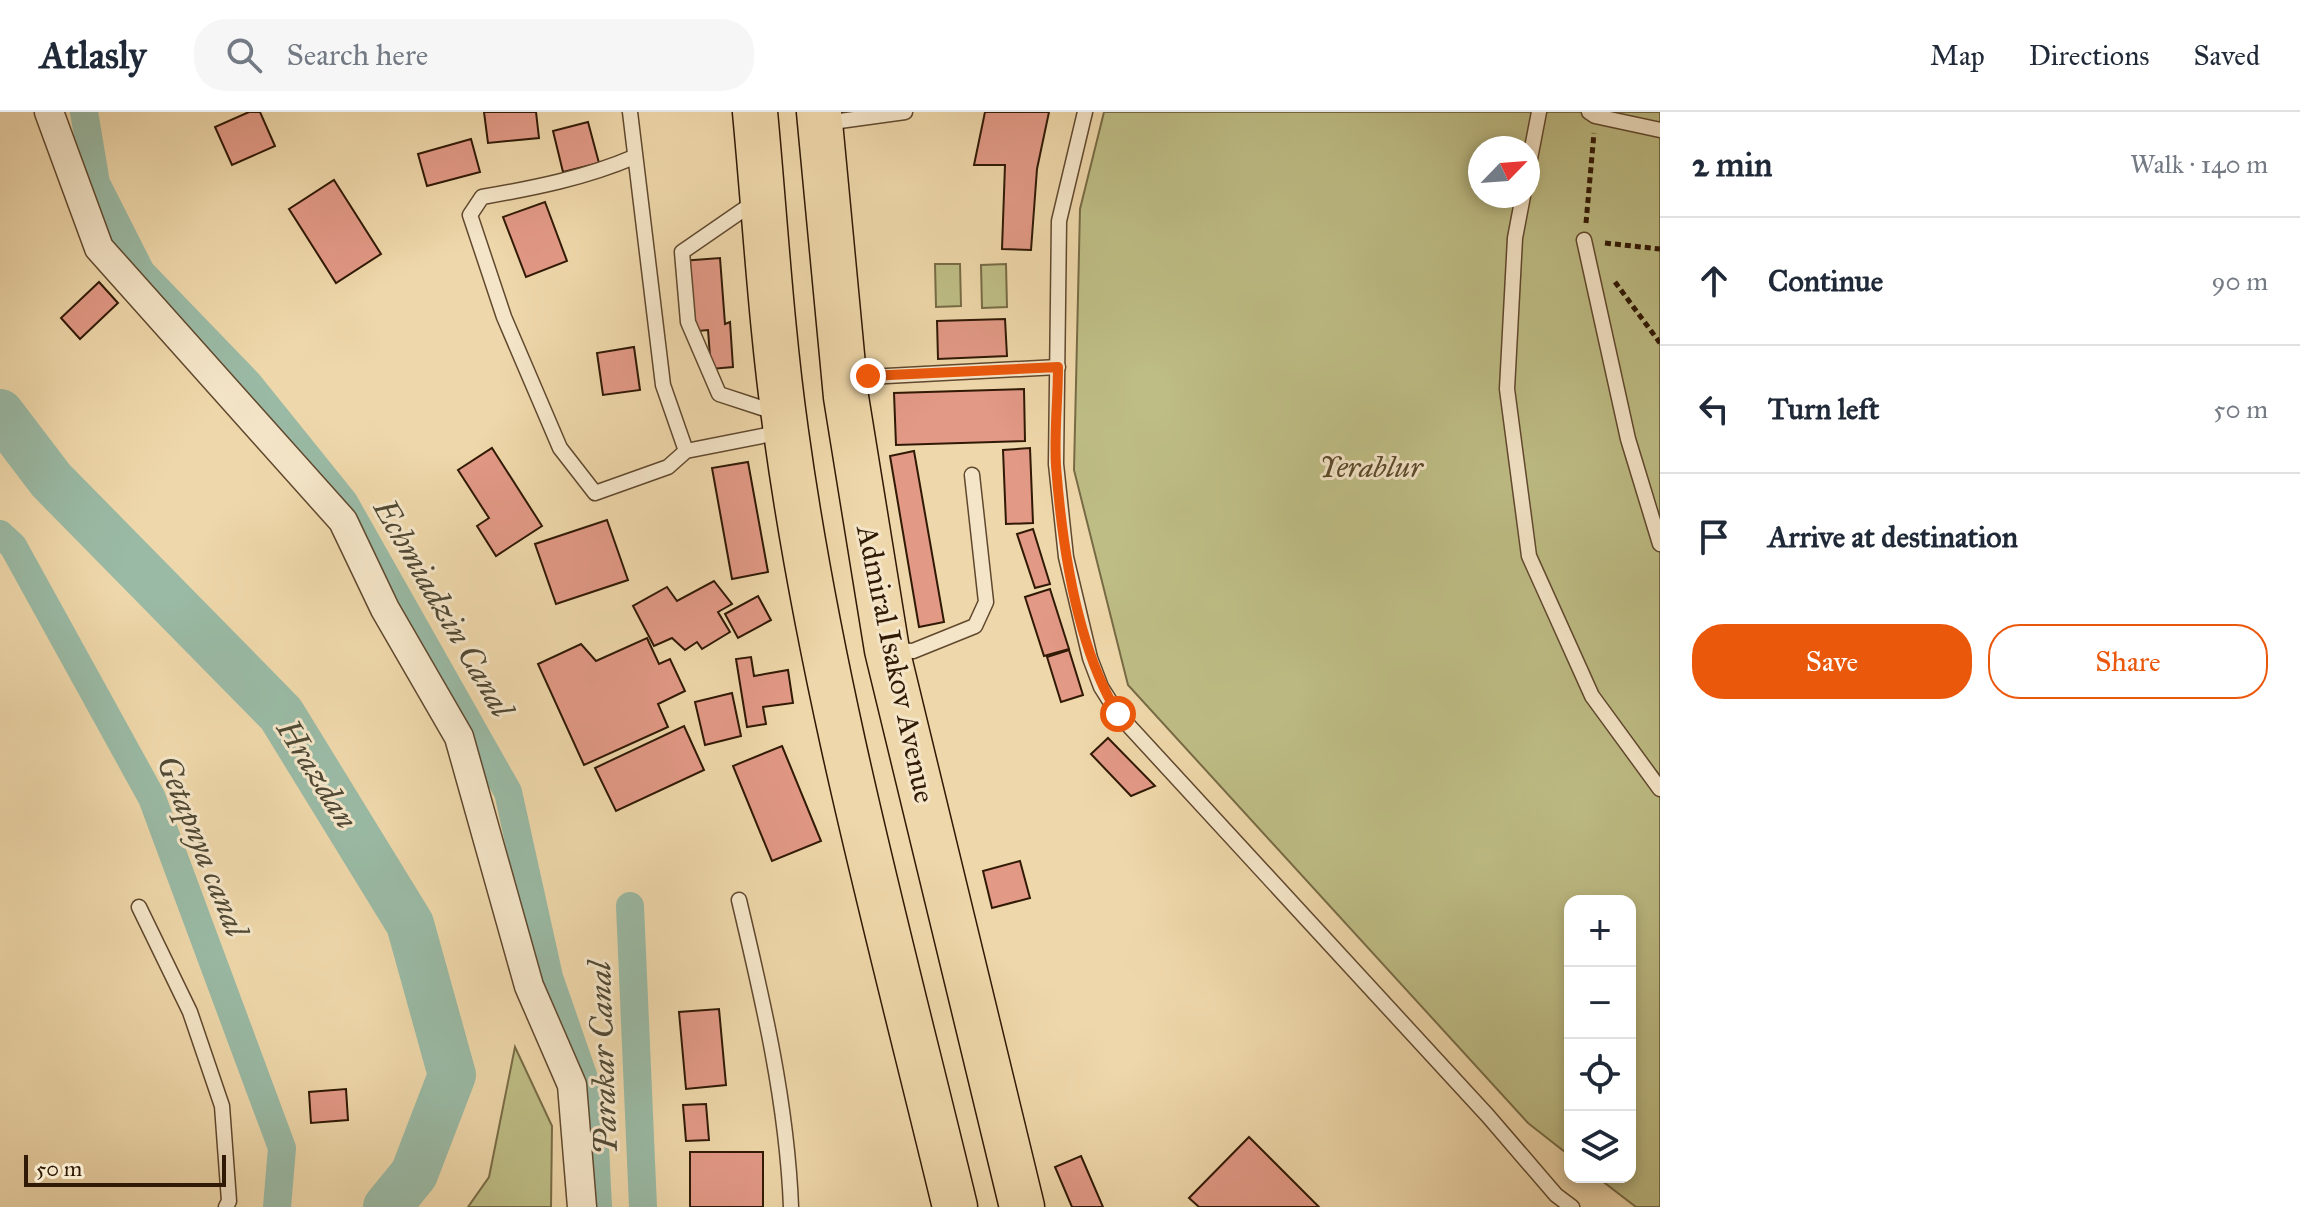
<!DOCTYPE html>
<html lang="en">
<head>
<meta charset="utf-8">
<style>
  body { margin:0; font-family:"IM FELL Great Primer",serif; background:#f6f6f7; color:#1f2937 }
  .controls { position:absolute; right:24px; bottom:24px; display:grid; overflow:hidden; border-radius:16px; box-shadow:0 4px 12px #0003 }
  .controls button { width:72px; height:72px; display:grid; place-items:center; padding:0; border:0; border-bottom:2px solid #e0e1e3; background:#fff; color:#1f2937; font:40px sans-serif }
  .compass { position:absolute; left:1468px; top:24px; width:72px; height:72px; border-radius:50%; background:#fff; box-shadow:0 4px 12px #0003; rotate:65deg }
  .scale { position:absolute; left:24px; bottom:20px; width:202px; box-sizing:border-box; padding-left:8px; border:4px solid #301905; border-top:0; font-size:22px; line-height:28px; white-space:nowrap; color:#301905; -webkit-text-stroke:6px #f4e5c8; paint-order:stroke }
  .stop { position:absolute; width:24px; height:24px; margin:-18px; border:6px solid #ea580c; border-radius:50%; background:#fff }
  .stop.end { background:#ea580c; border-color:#fff; box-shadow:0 2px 8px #0008 }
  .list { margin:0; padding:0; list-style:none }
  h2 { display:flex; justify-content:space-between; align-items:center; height:104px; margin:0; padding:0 32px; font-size:34px }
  h2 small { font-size:26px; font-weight:400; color:#747a83 }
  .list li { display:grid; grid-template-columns:52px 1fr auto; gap:24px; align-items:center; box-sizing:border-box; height:128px; padding:0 32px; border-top:2px solid #e0e1e3 }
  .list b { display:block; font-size:30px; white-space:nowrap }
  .list em { font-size:26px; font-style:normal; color:#747a83 }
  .actions { display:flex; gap:16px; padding:24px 32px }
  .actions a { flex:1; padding:18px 0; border:2px solid #ea580c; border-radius:32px; text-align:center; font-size:28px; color:#ea580c }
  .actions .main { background:#ea580c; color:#fff }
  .icon { flex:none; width:44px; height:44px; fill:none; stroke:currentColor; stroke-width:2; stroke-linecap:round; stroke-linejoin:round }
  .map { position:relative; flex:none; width:1660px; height:1095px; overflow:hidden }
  header { display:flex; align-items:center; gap:48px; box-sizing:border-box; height:112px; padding:0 40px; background:#fff; border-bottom:2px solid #e0e1e3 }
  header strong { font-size:38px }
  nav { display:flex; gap:44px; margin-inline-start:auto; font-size:28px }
  .search { width:560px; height:72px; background:#f6f6f7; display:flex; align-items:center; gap:20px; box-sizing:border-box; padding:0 28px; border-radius:32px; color:#747a83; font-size:30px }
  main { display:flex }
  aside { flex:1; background:#fff }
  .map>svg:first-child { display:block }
</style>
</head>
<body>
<header>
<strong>Atlasly</strong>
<div class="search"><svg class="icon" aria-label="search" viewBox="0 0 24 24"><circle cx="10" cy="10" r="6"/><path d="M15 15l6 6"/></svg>Search here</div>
<nav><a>Map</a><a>Directions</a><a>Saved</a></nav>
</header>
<main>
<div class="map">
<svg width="1660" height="1095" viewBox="0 0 1660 1095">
  <rect width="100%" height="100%" fill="#eed7aa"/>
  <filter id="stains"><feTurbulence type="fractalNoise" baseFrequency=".0025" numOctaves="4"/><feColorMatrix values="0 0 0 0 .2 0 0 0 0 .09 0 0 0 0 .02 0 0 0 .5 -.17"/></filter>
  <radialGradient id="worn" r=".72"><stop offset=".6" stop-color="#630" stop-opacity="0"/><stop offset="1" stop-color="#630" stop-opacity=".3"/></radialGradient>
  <!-- green -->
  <g fill="#bebd85" stroke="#776b45" stroke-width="2" fill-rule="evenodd">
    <path d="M1104,0H1660V1095H1636L1597,1065H1630V789H1570V1044L1528,1011L1128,573L1074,358L1080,97ZM1480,36H1528V84H1480Z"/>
    <path d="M935,152H960L961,194L936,195Z"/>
    <path d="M1006,152L1007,195L982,196L981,153Z"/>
    <path d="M515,935L552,1014L551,1095H468L489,1065Z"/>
  </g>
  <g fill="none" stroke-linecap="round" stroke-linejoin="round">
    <!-- canal -->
    <g stroke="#9abaa5" stroke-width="28">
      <path d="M84,0L96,71L141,160L249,272L344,390L508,680L549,865L593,992L598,1095"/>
      <path d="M0,422L13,434L152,686L282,1036L277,1095"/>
      <path d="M630,794L643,1095"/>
    </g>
    <!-- river -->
    <path stroke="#9abaa5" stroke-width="48" d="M0,301L51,368L281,602L410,812L452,963L414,1062L387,1095"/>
  </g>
  <!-- building -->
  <g fill="#e29986" stroke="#301905" stroke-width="2">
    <path d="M249,0H260L275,34L232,53L215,15Z"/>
    <path d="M484,0H536L539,26L488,31Z"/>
    <path d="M985,0H1049L1037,57L1031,138L1002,137L1005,53H974Z"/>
    <path d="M588,10L599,51L563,60L553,19Z"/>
    <path d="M471,27L480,60L427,74L418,42Z"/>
    <path d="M334,68L381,142L336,171L289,97Z"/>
    <path d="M545,90L567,149L526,165L503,105Z"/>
    <path d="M720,146L725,212L730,210L733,255L711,257L708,218L687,220L681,149Z"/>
    <path d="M99,170L118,191L80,227L61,206Z"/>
    <path d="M1005,207L1007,244L938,247L937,209Z"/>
    <path d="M634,235L640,278L603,283L597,241Z"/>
    <path d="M1024,277L1025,329L896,333L894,281Z"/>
    <path d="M492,336L542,414L496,444L477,414L489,406L458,358Z"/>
    <path d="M1030,336L1033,411L1006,412L1003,338Z"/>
    <path d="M914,339L944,510L919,515L890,344Z"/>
    <path d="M748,350L768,460L732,467L712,356Z"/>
    <path d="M607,408L628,468L556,492L535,432Z"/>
    <path d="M1033,417L1050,472L1035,476L1017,422Z"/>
    <path d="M714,469L732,492L718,500L730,520L702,537L697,530L685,538L672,526L654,534L633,494L667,475L677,489Z"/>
    <path d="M1050,477L1069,537L1044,544L1025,485Z"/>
    <path d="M758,484L771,508L738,526L725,502Z"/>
    <path d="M647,526L659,552L670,547L685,579L658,592L668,615L584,653L538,552L581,532L596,549Z"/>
    <path d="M1069,538L1083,583L1061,590L1047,545Z"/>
    <path d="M751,545L754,564L788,558L793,591L763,595L766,612L747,615L736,547Z"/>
    <path d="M732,581L741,624L705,633L695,590Z"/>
    <path d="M684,614L704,658L616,699L595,656Z"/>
    <path d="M1108,626L1155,674L1131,684L1091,642Z"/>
    <path d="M782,634L821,729L772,749L733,654Z"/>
    <path d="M1020,749L1030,786L992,796L983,759Z"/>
    <path d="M719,897L726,973L686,977L679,900Z"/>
    <path d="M346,977L348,1008L311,1011L309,980Z"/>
    <path d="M706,992L709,1028L686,1029L683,993Z"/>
    <path d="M1249,1025L1319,1095H1199L1189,1086Z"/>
    <rect x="690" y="1040" width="73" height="55"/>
    <path d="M1081,1044L1103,1095H1072L1055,1055Z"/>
  </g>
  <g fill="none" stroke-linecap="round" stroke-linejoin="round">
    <defs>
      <g id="service">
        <path d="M630,0L663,273L686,339"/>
        <path d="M1085,0L1059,109L1056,352L1066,445L1090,546L1101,575L1118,602L1488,1004L1556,1083L1572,1095"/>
        <path d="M1589,0L1595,4L1660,18"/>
        <path d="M825,11L905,0"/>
        <path d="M634,45C585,66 534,76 482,85L470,103L504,205L560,336L595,381L668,355L686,339L782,320"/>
        <path d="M1528,57L1539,0"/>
        <path d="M1523,84L1515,126L1507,277L1529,444L1592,584L1660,677"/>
        <path d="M756,89L682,140L688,210L719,282L777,301"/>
        <path d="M1584,128L1628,327L1660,432"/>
        <path d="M849,266L1058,255"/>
        <path d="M891,538L913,539L975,514L986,490L972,363"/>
        <path d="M739,788C763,889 787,991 791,1095"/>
        <path d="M139,795L190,900L222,994L229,1089L226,1095"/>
      </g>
      <path id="minor" d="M49,0L99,136L343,409L385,497L459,625L529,874L572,973L582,1095"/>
      <g id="trunk">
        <path d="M755,0C765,106 771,214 786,320C822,582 893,838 955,1095"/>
        <path d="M819,0L846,285L887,538L1022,1095"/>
      </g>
    </defs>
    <!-- service casing -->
    <use href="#service" stroke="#60482e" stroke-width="17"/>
    <!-- minor casing -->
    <use href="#minor" stroke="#60482e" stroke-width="31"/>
    <!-- trunk casing -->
    <use href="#trunk" stroke="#301905" stroke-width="47"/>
    <!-- path -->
    <g stroke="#301905" stroke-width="5" stroke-dasharray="6 4" stroke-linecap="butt">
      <path d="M1586,111L1594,21"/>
      <path d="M1605,131L1660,137"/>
      <path d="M1615,170L1660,231"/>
    </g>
    <!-- service -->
    <use href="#service" stroke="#f4e5c8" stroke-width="14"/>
    <!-- minor -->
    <use href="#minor" stroke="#f4e5c8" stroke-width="28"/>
    <!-- trunk -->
    <use href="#trunk" stroke="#eed7aa" stroke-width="44"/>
  </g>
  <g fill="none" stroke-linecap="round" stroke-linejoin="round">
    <!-- route -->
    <path stroke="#ea580c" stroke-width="10" d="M868,264L1058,255C1058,288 1054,321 1056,354C1062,433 1076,534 1118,602"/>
  </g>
  <g text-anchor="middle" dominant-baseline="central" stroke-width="6" stroke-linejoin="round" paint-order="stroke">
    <!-- park labels -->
    <g font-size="30" font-style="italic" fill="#5b4a2b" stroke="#f4e5c8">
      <text x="1371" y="355">Yerablur</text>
    </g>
    <!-- street labels -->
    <g font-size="30" fill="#301905" stroke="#f4e5c8">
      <text transform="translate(896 552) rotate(78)">Admiral Isakov Avenue</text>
    </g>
    <!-- water labels -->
    <g font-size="32" font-style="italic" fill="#504935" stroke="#f4e5c8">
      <text transform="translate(443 496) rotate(60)">Echmiadzin Canal</text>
      <text transform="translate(317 662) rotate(58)">Hrazdan</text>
      <text transform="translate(202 734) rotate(68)">Getapnya canal</text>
      <text transform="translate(603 946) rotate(-92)">Parakar Canal</text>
    </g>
  </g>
  <rect width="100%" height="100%" filter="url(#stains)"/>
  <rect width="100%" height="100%" fill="url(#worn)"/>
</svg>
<div class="controls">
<button>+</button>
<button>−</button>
<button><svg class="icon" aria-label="locate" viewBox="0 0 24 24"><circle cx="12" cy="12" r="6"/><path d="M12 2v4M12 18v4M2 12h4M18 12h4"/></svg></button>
<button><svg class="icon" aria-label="layers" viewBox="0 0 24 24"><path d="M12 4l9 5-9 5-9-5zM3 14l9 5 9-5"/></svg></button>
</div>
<svg class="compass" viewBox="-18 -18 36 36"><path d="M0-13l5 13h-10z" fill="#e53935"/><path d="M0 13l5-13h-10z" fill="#747a83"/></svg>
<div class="scale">50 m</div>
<div class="stop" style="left:1118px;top:602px"></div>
<div class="stop end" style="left:868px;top:264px"></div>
</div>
<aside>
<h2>2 min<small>Walk · 140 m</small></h2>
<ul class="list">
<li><svg class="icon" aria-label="ahead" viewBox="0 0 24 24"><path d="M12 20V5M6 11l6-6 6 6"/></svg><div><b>Continue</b></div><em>90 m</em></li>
<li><svg class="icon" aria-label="left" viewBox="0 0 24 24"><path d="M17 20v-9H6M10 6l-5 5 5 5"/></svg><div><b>Turn left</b></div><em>50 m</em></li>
<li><svg class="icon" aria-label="arrive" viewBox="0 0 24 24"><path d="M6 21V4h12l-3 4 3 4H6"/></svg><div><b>Arrive at destination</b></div></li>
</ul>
<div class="actions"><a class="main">Save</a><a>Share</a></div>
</aside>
</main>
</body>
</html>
